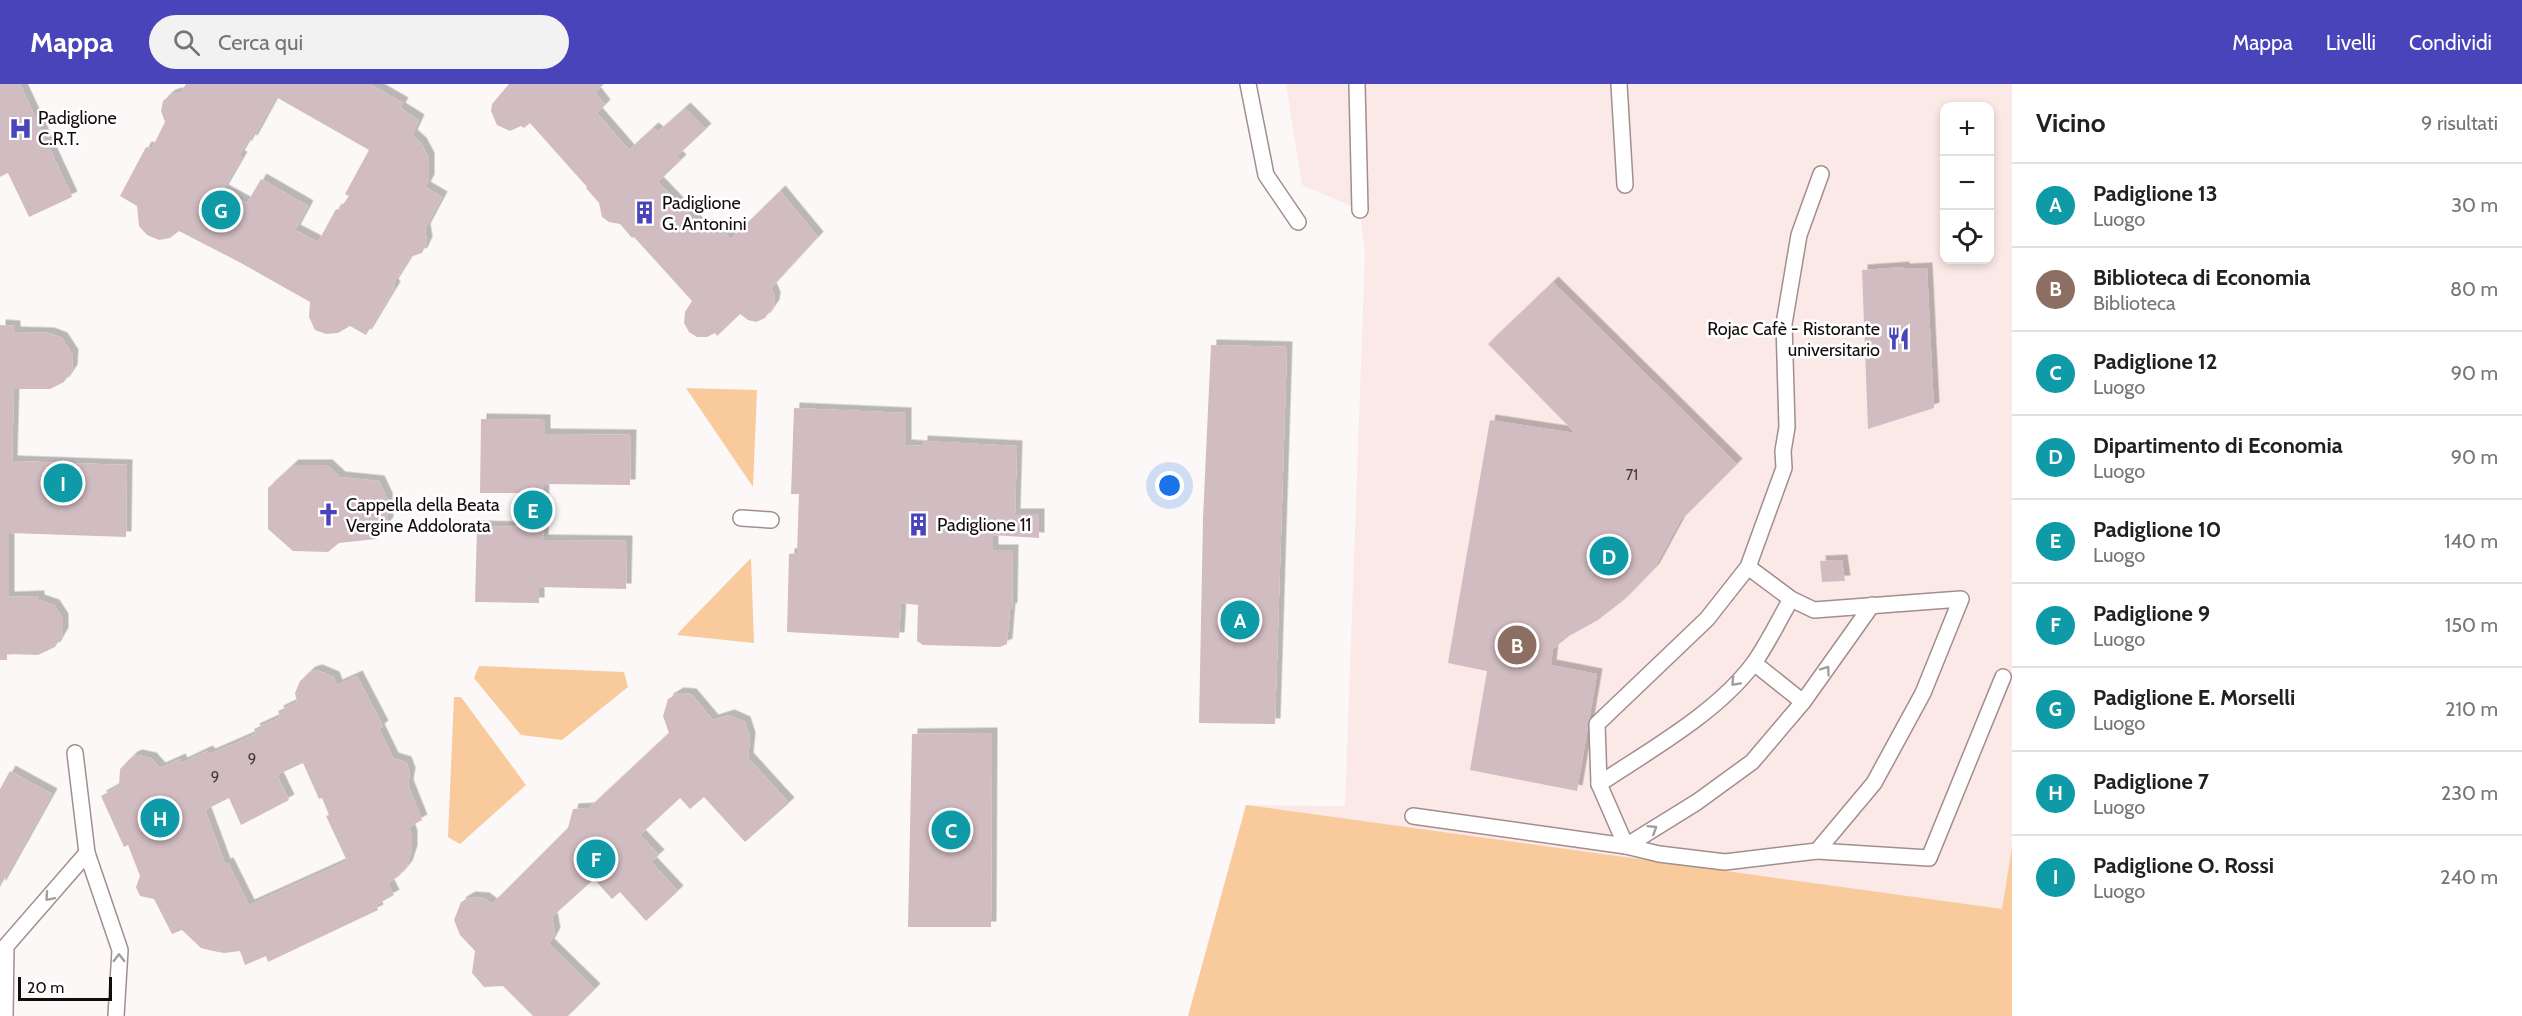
<!DOCTYPE html>
<html lang="it">
<head>
<meta charset="utf-8">
<style>
  body { margin:0; font-family:Cabin,sans-serif; background:#f2f2f2; color:#202124 }
  .controls { position:absolute; right:18px; top:18px; display:grid; overflow:hidden; border-radius:12px; box-shadow:0 3px 9px #0003 }
  .controls button { width:54px; height:54px; display:grid; place-items:center; padding:0; border:0; border-bottom:2px solid #e0e0e0; background:#fff; color:#202124; font:30px sans-serif }
  .scale { position:absolute; left:18px; bottom:15px; width:94px; box-sizing:border-box; padding-left:6px; border:3px solid #130c0c; border-top:0; font-size:16px; line-height:21px; white-space:nowrap; color:#130c0c; -webkit-text-stroke:4px #fff; paint-order:stroke }
  .you { position:absolute; left:1170px; top:402px; width:21px; height:21px; margin:-15px; border:4px solid #fff; border-radius:50%; background:#1a73e8; box-shadow:0 0 0 9px #1a73e833 }
  .badge { display:grid; place-items:center; width:39px; height:39px; border-radius:50%; background:#4944ba; color:#fff; font-size:20px; font-weight:700 }
  .pin { position:absolute; translate:-50% -50%; border:3px solid #fff; box-shadow:0 2px 6px #0006 }
  .list { margin:0; padding:0; list-style:none }
  h2 { display:flex; justify-content:space-between; align-items:center; height:78px; margin:0; padding:0 24px; font-size:26px }
  h2 small { font-size:20px; font-weight:400; color:#757577 }
  .list li { display:grid; grid-template-columns:39px 1fr auto; gap:18px; align-items:center; box-sizing:border-box; height:84px; padding:0 24px; border-top:2px solid #e0e0e0 }
  .list b { display:block; font-size:22px; white-space:nowrap }
  .list p { margin:0; font-size:20px; white-space:nowrap; color:#757577 }
  .list em { font-size:20px; font-style:normal; color:#757577 }
  .icon { flex:none; width:33px; height:33px; fill:none; stroke:currentColor; stroke-width:2; stroke-linecap:round; stroke-linejoin:round }
  .map { position:relative; flex:none; width:2012px; height:932px; overflow:hidden }
  header { display:flex; align-items:center; gap:36px; box-sizing:border-box; height:84px; padding:0 30px; background:#4944ba; color:#fff }
  header strong { font-size:28px }
  nav { display:flex; gap:33px; margin-inline-start:auto; font-size:21px }
  .search { width:420px; height:54px; background:#f2f2f2; display:flex; align-items:center; gap:15px; box-sizing:border-box; padding:0 21px; border-radius:33px; color:#757577; font-size:22px }
  main { display:flex }
  aside { flex:1; background:#fff }
  .map>svg:first-child { display:block }
</style>
</head>
<body>
<header>
<strong>Mappa</strong>
<div class="search"><svg class="icon" aria-label="search" viewBox="0 0 24 24"><circle cx="10" cy="10" r="6"/><path d="M15 15l6 6"/></svg>Cerca qui</div>
<nav><a>Mappa</a><a>Livelli</a><a>Condividi</a></nav>
</header>
<main>
<div class="map">
<svg width="2012" height="932" viewBox="0 0 2012 932">
  <defs>
    <filter id="shadow"><feDropShadow dx="5.5" dy="-5.5" stdDeviation="0" flood-color="#0004"/></filter>
  </defs>
  <rect width="100%" height="100%" fill="#fdf8f8"/>
  <!-- built -->
  <path fill="#fbe9e7" fill-rule="evenodd" d="M1286,0H2012V932H1193L1246,721L1345,722L1365,169L1360,126L1302,101ZM1944,22H1990V176H1944Z"/>
  <!-- green -->
  <g fill="#f8ca9c">
    <path d="M686,304L757,306L753,403Z"/>
    <path d="M751,474L754,559L677,551L681,546Z"/>
    <path d="M479,582L624,588L628,603L562,656L521,651L474,594Z"/>
    <path d="M454,613H461L526,701L460,760L448,753Z"/>
    <path d="M1246,721L2002,825L2012,763V932H1188Z"/>
  </g>
  <!-- building -->
  <g fill="#d1bcc1" fill-rule="evenodd" filter="url(#shadow)">
    <path d="M0,0H20L72,113L29,133L8,89L0,93Z"/>
    <path d="M186,0H370L403,19L400,24L419,36L412,51L421,59L429,74V96L425,103L442,113L425,145L427,158L422,169L410,173L393,200L395,203L366,251L350,242L338,249L326,250L315,246L309,233L310,218L241,179L179,147L170,154L159,156L147,151L139,142L137,122L120,112L146,63L152,64L165,38L161,27L163,17L170,11L181,8ZM276,13L369,66L345,110L349,112L339,126L336,125L318,158L295,146L308,122L261,95L247,119L223,106L242,73L239,72L249,55L252,57Z"/>
    <path d="M509,0H604L595,8L605,21L597,29L629,66L653,44L658,48L685,24L706,45L677,72L681,76L658,98L708,150L718,143L731,155L780,107L818,153L771,204L775,213L774,221L765,234L756,238L748,236L740,230L717,252L715,249L707,253H697L689,248L684,239L685,228L692,217L634,153L632,154L620,140L609,138L602,133L599,119L586,104L587,103L530,39L524,44L521,42L510,47L497,41L491,27L492,20Z"/>
    <path d="M1904,183V185L1927,184L1934,324L1868,345L1862,186Z"/>
    <path d="M1553,198L1737,380L1680,437L1654,485L1625,515L1598,536L1569,552L1553,565L1551,581L1597,590L1577,707L1470,686L1487,587L1448,579L1490,336L1575,349L1488,260Z"/>
    <path d="M0,241L15,242V248L49,249L62,254L73,271L72,286L64,298L50,305H14L12,377L127,381L126,453L9,449V513L39,512V516L54,521L63,535V549L55,563L38,571L7,570V576H0Z"/>
    <path d="M1211,261L1287,263L1275,640L1199,639L1203,434Z"/>
    <path d="M794,324L906,329V361L922,362V357L1017,362L1015,430H1039V454L993,451V466H1013L1012,525L1010,524L1007,560L1000,563L923,561L917,557L918,521L901,519L899,554L787,548L789,470L797,469L799,410H791Z"/>
    <path d="M481,335L545,336V350L631,351L630,401L544,400L543,456L627,457L626,505L539,503V519L475,518L477,442L522,443V409H480Z"/>
    <path d="M293,381H327L340,393L379,397L387,414L388,438L376,455L339,459L328,468L293,467L268,445V404Z"/>
    <path d="M1842,476L1845,497L1822,498L1820,477Z"/>
    <path d="M317,586L334,593L337,601L357,592L383,642L379,645L393,674L406,678L410,689L408,701L422,736L409,743L412,752V767L407,782L399,792L388,799L394,811L376,821L378,826L268,878L266,872L245,881L240,867L224,869L213,867L201,864L182,846L172,850L154,815L140,812L136,803L140,792L128,761L124,763L101,712L119,702L120,685L132,673L137,671L151,674L160,684L180,675L182,679L207,667L210,670L256,650L254,645L280,633L278,627L297,618L295,609L300,597L310,588ZM303,679L319,715L322,714L329,731L326,732L347,777L249,821L228,779L225,780L205,726L229,714L241,741L289,716L277,691Z"/>
    <path d="M678,609L691,610L713,636L729,631L745,638L750,654L748,674L789,719L745,758L704,713L690,725L680,714L640,751L659,771L651,778L678,807L646,837L620,808L612,815L594,795L552,833L555,849L549,860L595,905L568,932H533L503,902L484,903L472,889L475,867L460,851L454,836L461,818L470,813L484,814L492,820L568,744L573,725L589,724L669,649L663,632L668,615Z"/>
    <path d="M992,649L991,843H908L912,650Z"/>
    <path d="M10,687L52,710L0,803V705Z"/>
  </g>
  <g fill="none" stroke-linecap="round" stroke-linejoin="round">
    <defs>
      <g id="lane">
        <path d="M1248,0L1266,91L1298,138"/>
        <path d="M1357,0L1360,126"/>
        <path d="M1619,0L1625,101"/>
        <path d="M1821,90L1799,151L1784,240L1787,343L1783,367L1784,384L1748,483L1707,535L1597,640L1599,700L1626,762L1697,718L1752,678L1803,618L1872,521"/>
        <path d="M741,434L771,436"/>
        <path d="M1754,579L1803,618"/>
        <path d="M75,669L87,769L120,866L116,932"/>
        <path d="M1599,700C1650,666 1717,629 1754,579C1768,559 1779,536 1791,515"/>
        <path d="M1413,732L1626,762L1659,770L1725,778L1817,767L1874,699L1923,609L1961,515L1814,526L1791,515L1748,483"/>
        <path d="M1817,767L1929,774L2003,593"/>
        <path d="M5,932L6,862L87,769"/>
      </g>
    </defs>
    <!-- lane casing -->
    <use href="#lane" stroke="#a28e8c" stroke-width="18"/>
    <!-- lane -->
    <use href="#lane" stroke="#fff" stroke-width="15"/>
  </g>
  <!-- one-way arrows -->
  <defs><path id="oneway-chevron" d="M-2-3.5L2.5 0L-2 3.5" fill="none" stroke-width="1.6" stroke-linecap="round" stroke-linejoin="round" transform="scale(1.5)"/></defs>
  <g stroke="#a19e9e">
    <use href="#oneway-chevron" transform="translate(1826 586) rotate(-55)"/>
    <use href="#oneway-chevron" transform="translate(1735 598) rotate(133)"/>
    <use href="#oneway-chevron" transform="translate(1653 745) rotate(-32)"/>
    <use href="#oneway-chevron" transform="translate(49 813) rotate(131)"/>
    <use href="#oneway-chevron" transform="translate(119 874) rotate(-90)"/>
  </g>
  <!-- icons -->
  <defs>
    <symbol id="hospital-bare" viewBox="-9 -9 18 18"><path d="M-5-5h3v3.5h4V-5h3V5h-3V1.5h-4V5h-3Z" fill="#4944ba" stroke="#fff" stroke-width="2.5" paint-order="stroke"/></symbol>
    <symbol id="building-bare" viewBox="-9 -9 18 18"><path d="M-4-6H4V6H1V3H-1V6H-4ZM-2.5-4.3h1.7v1.8h-1.7ZM.8-4.3h1.7v1.8H.8ZM-2.5-1h1.7V.8h-1.7ZM.8-1h1.7V.8H.8Z" fill="#4944ba" stroke="#fff" stroke-width="2.5" paint-order="stroke"/></symbol>
    <symbol id="restaurant-bare" viewBox="-9 -9 18 18"><path d="M-5-6h1v4h1v-4h1v4h1v-4h1v5L-1.5 .5V6h-2V.5L-5-1ZM5-6V6H3V1.5H1.5Q1.5-4 5-6Z" fill="#4944ba" stroke="#fff" stroke-width="2.5" paint-order="stroke"/></symbol>
    <symbol id="church-bare" viewBox="-9 -9 18 18"><path d="M-1.2-6h2.4v3.5h3.3v2.4h-3.3V6h-2.4V-.1h-3.3v-2.4h3.3Z" fill="#4944ba" stroke="#fff" stroke-width="2.5" paint-order="stroke"/></symbol>
  </defs>
  <g fill-rule="evenodd">
    <use href="#hospital-bare" x="4" y="28" width="33" height="33"/>
    <use href="#building-bare" x="628" y="112" width="33" height="33"/>
    <use href="#restaurant-bare" x="1882" y="238" width="33" height="33"/>
    <use href="#church-bare" x="312" y="414" width="33" height="33"/>
    <use href="#building-bare" x="902" y="424" width="33" height="33"/>
  </g>
  <g text-anchor="middle" dominant-baseline="central" stroke-width="5" stroke-linejoin="round" paint-order="stroke">
    <!-- number labels -->
    <g font-size="15" fill="#423839">
      <text x="1632" y="391">71</text>
      <text x="252" y="675">9</text>
      <text x="215" y="693">9</text>
    </g>
    <!-- poi labels -->
    <g font-size="18" fill="#130c0c" stroke="#fff" text-anchor="start">
      <text x="38" y="34">Padiglione<tspan x="38" dy="21">C.R.T.</tspan></text>
      <text x="662" y="119">Padiglione<tspan x="662" dy="21">G. Antonini</tspan></text>
      <text x="1880" y="245" text-anchor="end">Rojac Cafè - Ristorante<tspan x="1880" dy="21">universitario</tspan></text>
      <text x="346" y="421">Cappella della Beata<tspan x="346" dy="21">Vergine Addolorata</tspan></text>
      <text x="937" y="441">Padiglione 11</text>
    </g>
  </g>
</svg>
<div class="controls">
<button>+</button>
<button>−</button>
<button><svg class="icon" aria-label="locate" viewBox="0 0 24 24"><circle cx="12" cy="12" r="6"/><path d="M12 2v4M12 18v4M2 12h4M18 12h4"/></svg></button>
</div>
<div class="scale">20 m</div>
<div class="you"></div>
<div class="pin badge" style="left:1240px;top:536px;background:#0f9aa8">A</div>
<div class="pin badge" style="left:1517px;top:561px;background:#8d6e63">B</div>
<div class="pin badge" style="left:951px;top:746px;background:#0f9aa8">C</div>
<div class="pin badge" style="left:1609px;top:472px;background:#0f9aa8">D</div>
<div class="pin badge" style="left:533px;top:426px;background:#0f9aa8">E</div>
<div class="pin badge" style="left:596px;top:775px;background:#0f9aa8">F</div>
<div class="pin badge" style="left:221px;top:126px;background:#0f9aa8">G</div>
<div class="pin badge" style="left:160px;top:734px;background:#0f9aa8">H</div>
<div class="pin badge" style="left:63px;top:399px;background:#0f9aa8">I</div>
</div>
<aside>
<h2>Vicino<small>9 risultati</small></h2>
<ul class="list">
<li><span class="badge" style="background:#0f9aa8">A</span><div><b>Padiglione 13</b><p>Luogo</p></div><em>30 m</em></li>
<li><span class="badge" style="background:#8d6e63">B</span><div><b>Biblioteca di Economia</b><p>Biblioteca</p></div><em>80 m</em></li>
<li><span class="badge" style="background:#0f9aa8">C</span><div><b>Padiglione 12</b><p>Luogo</p></div><em>90 m</em></li>
<li><span class="badge" style="background:#0f9aa8">D</span><div><b>Dipartimento di Economia</b><p>Luogo</p></div><em>90 m</em></li>
<li><span class="badge" style="background:#0f9aa8">E</span><div><b>Padiglione 10</b><p>Luogo</p></div><em>140 m</em></li>
<li><span class="badge" style="background:#0f9aa8">F</span><div><b>Padiglione 9</b><p>Luogo</p></div><em>150 m</em></li>
<li><span class="badge" style="background:#0f9aa8">G</span><div><b>Padiglione E. Morselli</b><p>Luogo</p></div><em>210 m</em></li>
<li><span class="badge" style="background:#0f9aa8">H</span><div><b>Padiglione 7</b><p>Luogo</p></div><em>230 m</em></li>
<li><span class="badge" style="background:#0f9aa8">I</span><div><b>Padiglione O. Rossi</b><p>Luogo</p></div><em>240 m</em></li>
</ul>
</aside>
</main>
</body>
</html>
